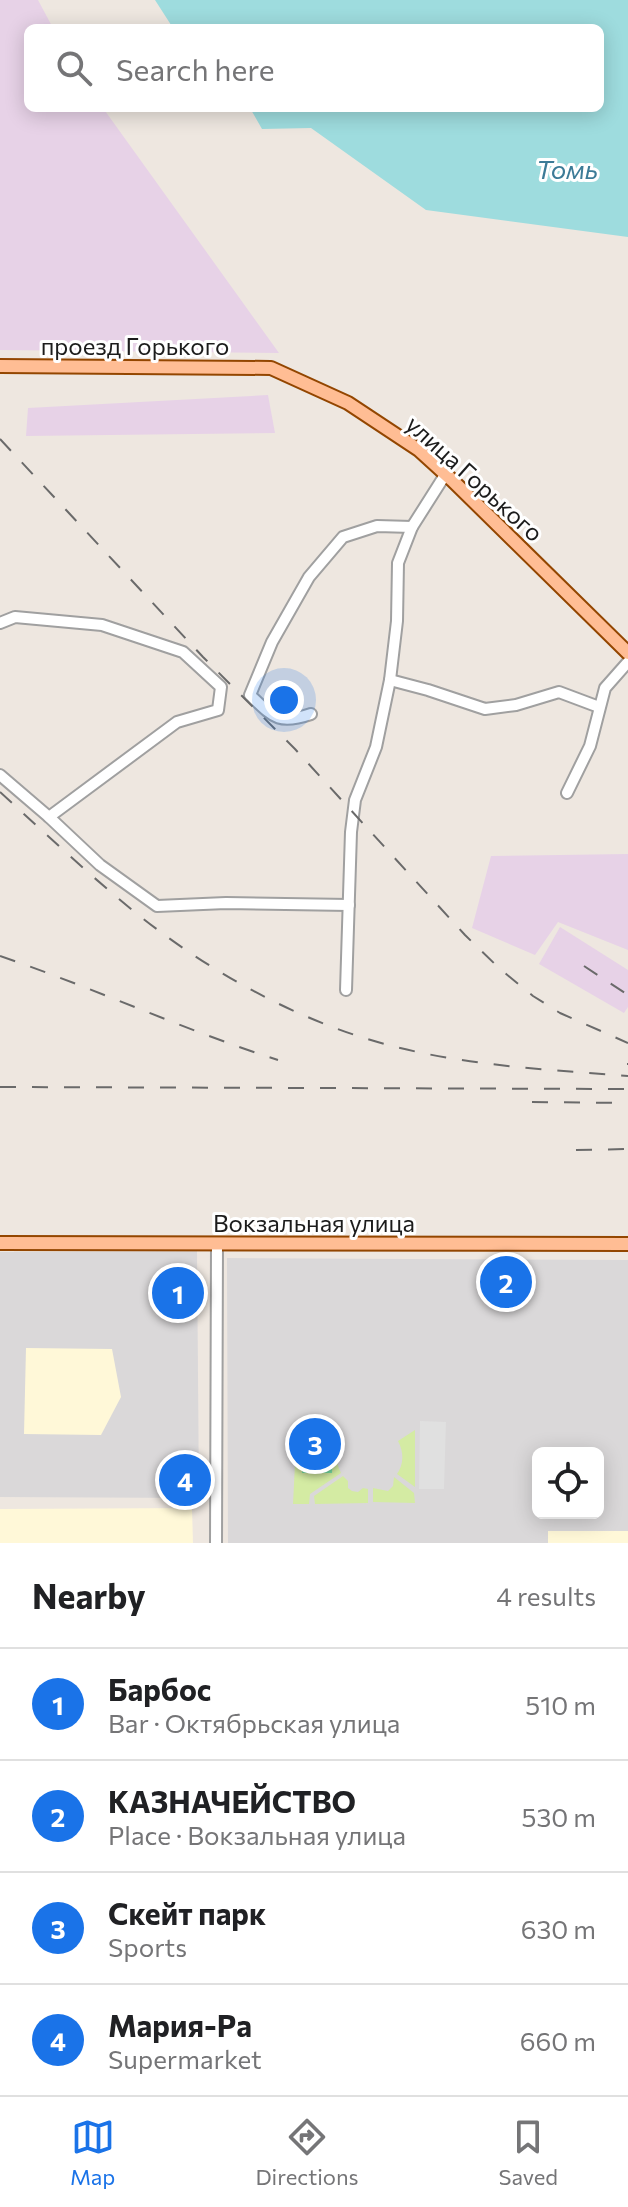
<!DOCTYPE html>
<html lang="en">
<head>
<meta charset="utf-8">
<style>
  body { margin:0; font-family:Commissioner,sans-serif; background:#f6f6f6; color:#202124 }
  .controls { position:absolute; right:24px; bottom:24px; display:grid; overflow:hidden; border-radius:12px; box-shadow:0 4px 20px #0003 }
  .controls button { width:72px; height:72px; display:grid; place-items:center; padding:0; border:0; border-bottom:2px solid #e0e0e0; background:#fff; color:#202124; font:40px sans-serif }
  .you { position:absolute; left:284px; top:700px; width:28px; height:28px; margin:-20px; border:6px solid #fff; border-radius:50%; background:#1a73e8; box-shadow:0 0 0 12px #1a73e833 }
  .badge { display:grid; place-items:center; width:52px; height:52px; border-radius:50%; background:#1a73e8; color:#fff; font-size:26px; font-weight:700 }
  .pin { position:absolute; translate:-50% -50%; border:4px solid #fff; box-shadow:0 2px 8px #0006 }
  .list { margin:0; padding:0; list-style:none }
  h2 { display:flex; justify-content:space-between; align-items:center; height:104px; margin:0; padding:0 32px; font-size:34px }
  h2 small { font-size:26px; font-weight:400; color:#757577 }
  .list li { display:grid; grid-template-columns:52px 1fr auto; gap:24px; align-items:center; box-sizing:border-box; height:112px; padding:0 32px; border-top:2px solid #e0e0e0 }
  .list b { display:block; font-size:30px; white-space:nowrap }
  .list p { margin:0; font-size:26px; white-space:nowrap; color:#757577 }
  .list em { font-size:26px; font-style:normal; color:#757577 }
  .icon { flex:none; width:44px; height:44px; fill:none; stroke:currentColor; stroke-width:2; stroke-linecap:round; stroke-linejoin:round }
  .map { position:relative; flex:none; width:628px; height:1543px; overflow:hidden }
  .search { position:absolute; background:#fff; box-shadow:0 4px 20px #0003; left:24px; right:24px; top:24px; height:88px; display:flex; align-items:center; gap:20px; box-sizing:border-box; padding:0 28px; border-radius:12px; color:#757577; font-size:30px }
  .sheet { height:552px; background:#fff }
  nav { display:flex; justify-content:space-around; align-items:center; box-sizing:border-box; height:112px; border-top:2px solid #e0e0e0; background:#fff; font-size:22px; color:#757577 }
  nav a { display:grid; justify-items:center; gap:4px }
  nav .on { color:#1a73e8 }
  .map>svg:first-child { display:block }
</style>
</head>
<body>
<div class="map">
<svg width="628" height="1543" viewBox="0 0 628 1543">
  <rect width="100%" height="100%" fill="#eee7e0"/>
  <!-- residential -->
  <g fill="#dad8d9" fill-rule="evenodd">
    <path d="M197,1251L199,1498L0,1497V1252Z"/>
    <path d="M227,1258L628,1260V1543H228ZM538,1453H598V1513H538Z"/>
  </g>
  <!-- industrial -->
  <g fill="#e7d2e7">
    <path d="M0,0H38L53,28H28V108H103L279,353L0,350Z"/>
    <path d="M268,395L275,433L26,436L28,408Z"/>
    <path d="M628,854V950L558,922L535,955L472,928L491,856Z"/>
    <path d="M560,927L628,970V1007L624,1013L539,964Z"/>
  </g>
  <!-- education -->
  <g fill="#fff8d8">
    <path d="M26,1348L112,1349L121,1397L101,1435L24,1434Z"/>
    <path d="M192,1508L193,1543H0V1509Z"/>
    <rect x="548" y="1531" width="80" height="12"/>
  </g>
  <!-- grass -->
  <g fill="#d4eba3">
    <path d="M297,1424L324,1425L342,1439C336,1449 335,1462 341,1473L310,1494L309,1504H293Z"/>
    <path d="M415,1430V1487L397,1474C404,1464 404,1452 398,1441Z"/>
    <path d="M343,1476L348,1481V1488L352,1491L358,1492L363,1488L368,1489V1503L315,1504L314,1496Z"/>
    <path d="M394,1477L414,1493L415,1503L373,1502V1488L388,1491L393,1486Z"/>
  </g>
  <!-- pitch -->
  <path fill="#79e2a6" d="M303,1430L327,1431V1442L333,1449L332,1473H302Z"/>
  <!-- parking -->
  <path fill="#e0e0e0" d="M420,1421L446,1422L444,1489H419Z"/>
  <!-- water -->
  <path fill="#9edcde" d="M155,0H628V237L426,210L311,128L262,129L250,108H600V28H173Z"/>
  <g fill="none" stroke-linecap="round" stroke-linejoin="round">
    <defs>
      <g id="minor">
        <path d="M0,623L15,617L102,625L183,652L221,687L218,710L177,722L49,817"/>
        <path d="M390,680L428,690L485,709L516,705L559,692L599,707"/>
        <path d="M311,714C278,725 273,717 250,695L272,642L309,577L343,537L377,526L412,527"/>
        <path d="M0,775L49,817L100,865L157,906L226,903L349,905"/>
        <path d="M567,793L590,746L605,688L628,662"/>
        <path d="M346,990L351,832L355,800L376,747L390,680L397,621L398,563L412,527L445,475"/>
        <path d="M216,1543L217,1244"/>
      </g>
      <g id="major">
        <path d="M0,366L271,368L348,403L419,450L452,480L628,653"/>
        <path d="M0,1243L628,1244"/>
      </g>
    </defs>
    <!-- minor casing -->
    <use href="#minor" stroke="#a0a0a0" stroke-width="14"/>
    <!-- major casing -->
    <use href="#major" stroke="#934600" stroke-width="16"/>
    <!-- minor -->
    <use href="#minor" stroke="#fff" stroke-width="10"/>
    <!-- major -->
    <use href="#major" stroke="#ffbd94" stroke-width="12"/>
    <!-- rail -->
    <g stroke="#6a6a6a" stroke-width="2" stroke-dasharray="16 16" stroke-linecap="butt">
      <path d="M0,439L203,657L295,749L465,935L500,969L533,996L560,1013L628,1043"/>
      <path d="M0,792C45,833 89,875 136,913C203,967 282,1012 364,1038C450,1065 539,1069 628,1076"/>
      <path d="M0,956C94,988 184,1030 278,1060"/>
      <path d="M584,966L628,995"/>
      <path d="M627,1064H628"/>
      <path d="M0,1087L628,1089"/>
      <path d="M532,1102L628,1103"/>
      <path d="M576,1150L628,1149"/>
    </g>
  </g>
  <g text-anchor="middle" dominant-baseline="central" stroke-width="6" stroke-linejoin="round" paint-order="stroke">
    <!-- street labels -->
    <g font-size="24" fill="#1c1c1c" stroke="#fff">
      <text x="135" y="345">проезд Горького</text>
      <text transform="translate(475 478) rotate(42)">улица Горького</text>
      <text x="314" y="1222">Вокзальная улица</text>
    </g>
    <!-- water labels -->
    <g font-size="26" font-style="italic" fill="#3c7b97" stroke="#fff">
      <text x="567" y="168">Томь</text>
    </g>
  </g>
</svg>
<div class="controls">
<button><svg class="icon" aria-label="locate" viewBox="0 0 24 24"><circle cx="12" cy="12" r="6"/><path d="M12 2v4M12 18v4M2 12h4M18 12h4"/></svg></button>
</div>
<div class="you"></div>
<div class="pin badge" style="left:178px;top:1293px">1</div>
<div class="pin badge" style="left:506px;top:1282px">2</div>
<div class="pin badge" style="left:315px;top:1444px">3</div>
<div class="pin badge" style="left:185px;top:1480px">4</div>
<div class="search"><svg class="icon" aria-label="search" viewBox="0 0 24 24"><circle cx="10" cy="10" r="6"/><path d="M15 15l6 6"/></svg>Search here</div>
</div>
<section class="sheet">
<h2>Nearby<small>4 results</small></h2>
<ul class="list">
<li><span class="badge">1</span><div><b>Барбос</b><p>Bar · Октябрьская улица</p></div><em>510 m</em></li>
<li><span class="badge">2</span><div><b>КАЗНАЧЕЙСТВО</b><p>Place · Вокзальная улица</p></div><em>530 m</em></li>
<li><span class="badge">3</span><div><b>Скейт парк</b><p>Sports</p></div><em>630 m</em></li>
<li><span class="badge">4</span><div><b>Мария-Ра</b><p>Supermarket</p></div><em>660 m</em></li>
</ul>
</section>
<nav>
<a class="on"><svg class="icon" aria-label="map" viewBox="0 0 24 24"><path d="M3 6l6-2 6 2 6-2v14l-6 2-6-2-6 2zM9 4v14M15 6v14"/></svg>Map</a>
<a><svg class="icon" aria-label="directions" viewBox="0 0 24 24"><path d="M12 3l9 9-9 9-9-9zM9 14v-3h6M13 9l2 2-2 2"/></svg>Directions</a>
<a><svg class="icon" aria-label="saved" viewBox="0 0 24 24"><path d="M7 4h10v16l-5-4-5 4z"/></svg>Saved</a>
</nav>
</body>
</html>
